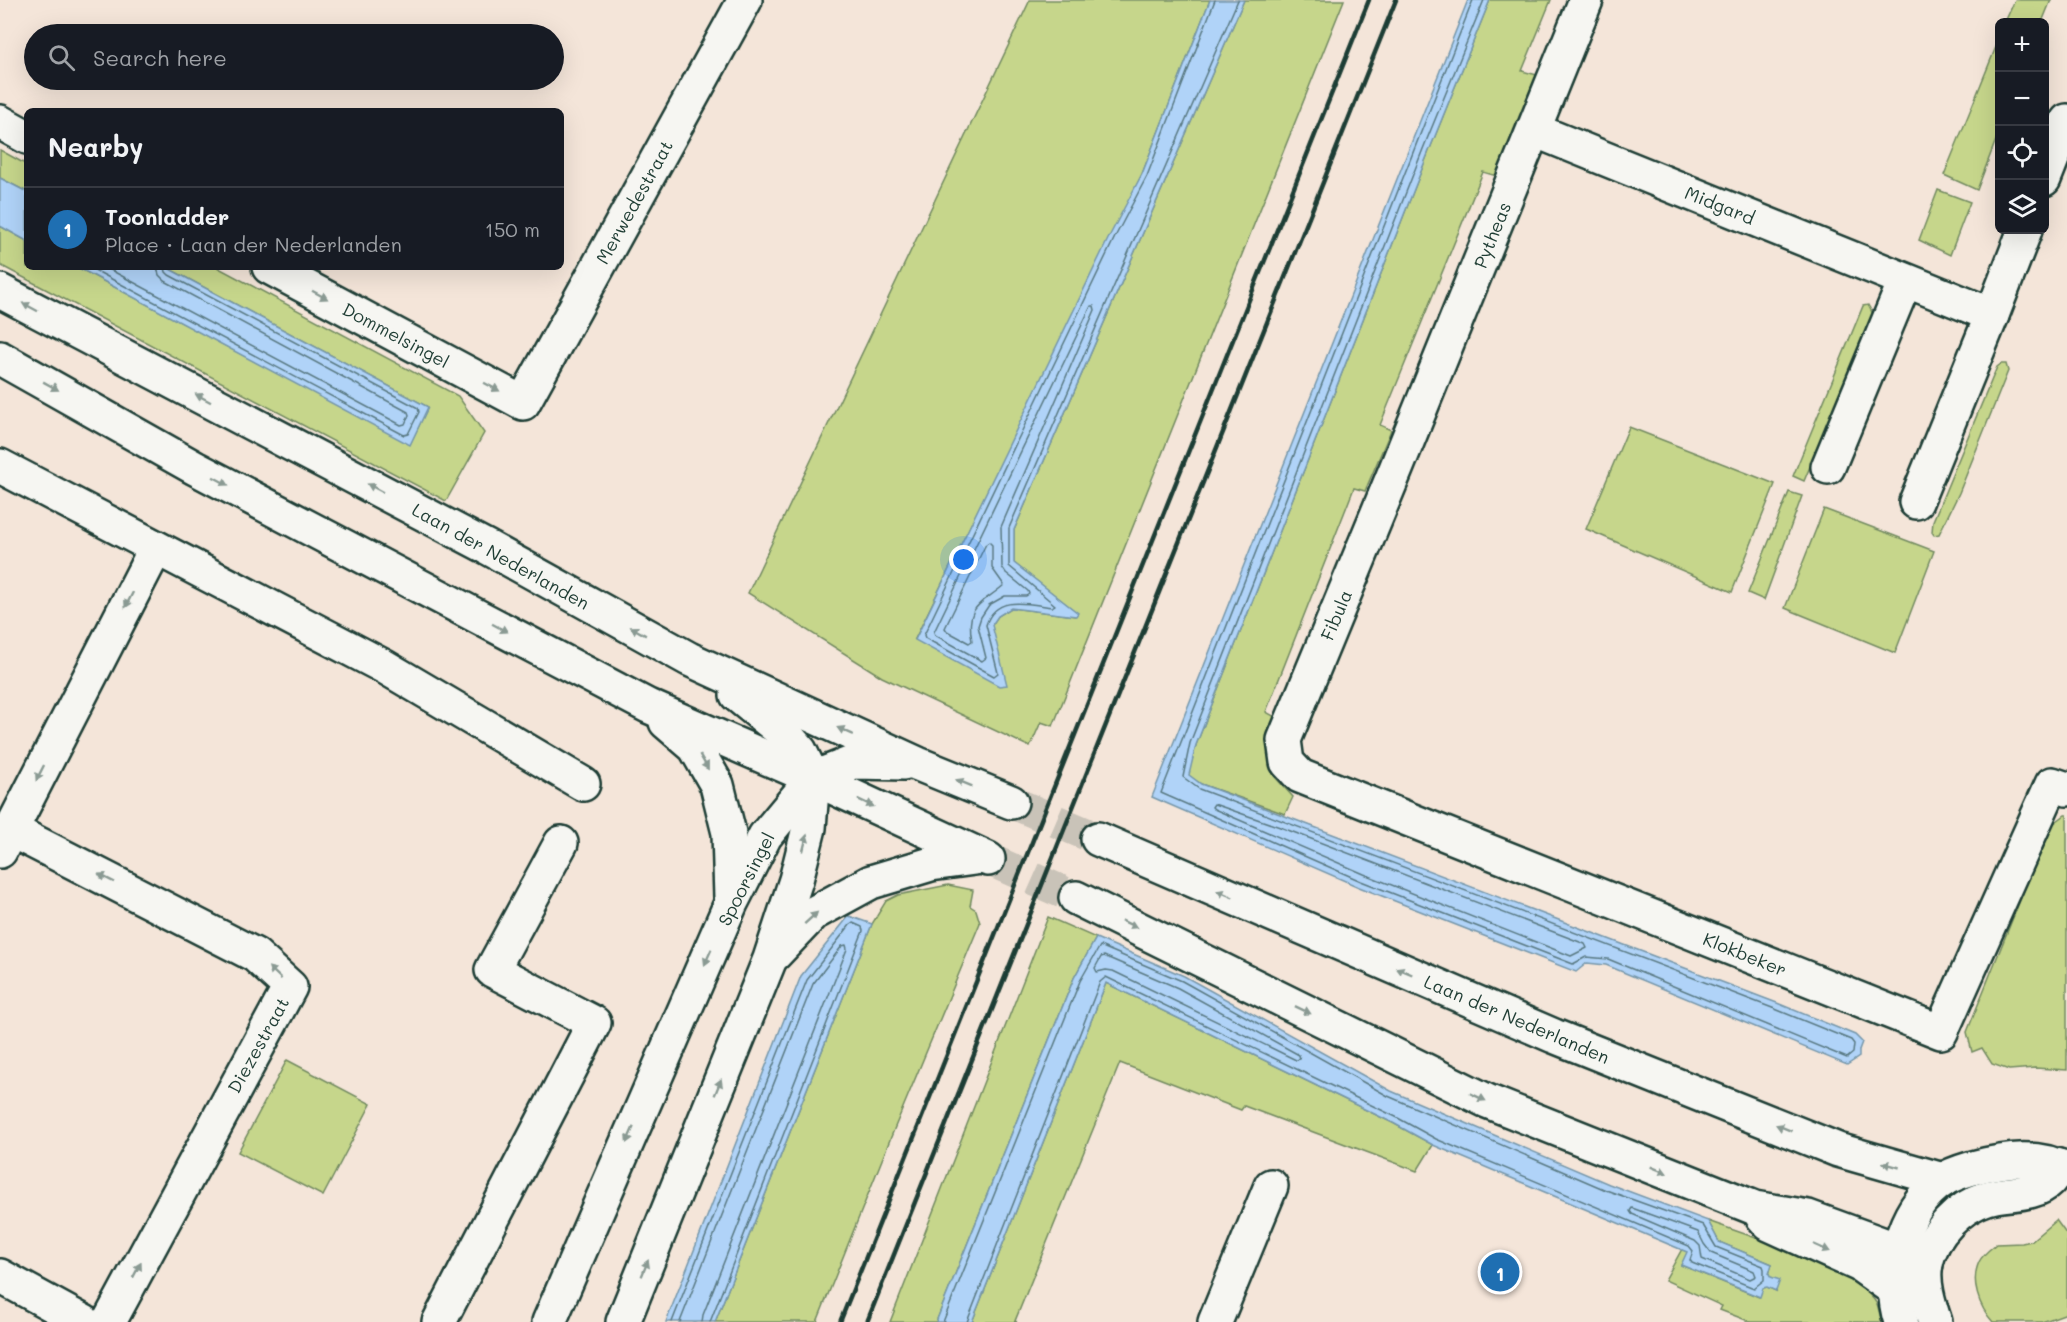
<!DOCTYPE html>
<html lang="en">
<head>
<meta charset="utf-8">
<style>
  body { margin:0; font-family:Mali,sans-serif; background:#20242c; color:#f1f3f6 }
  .controls { position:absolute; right:18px; top:18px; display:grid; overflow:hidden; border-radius:9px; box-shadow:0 6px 24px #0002 }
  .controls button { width:54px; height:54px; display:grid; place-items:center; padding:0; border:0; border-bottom:2px solid #363941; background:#171b24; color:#f1f3f6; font:30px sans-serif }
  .you { position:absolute; left:964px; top:560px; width:21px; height:21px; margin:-15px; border:4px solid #fff; border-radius:50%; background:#1a73e8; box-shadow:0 0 0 9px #1a73e833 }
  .badge { display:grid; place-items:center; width:39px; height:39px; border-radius:50%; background:#1f6fb2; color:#fff; font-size:20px; font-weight:700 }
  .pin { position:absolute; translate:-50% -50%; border:3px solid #fff; box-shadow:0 2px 6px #0006 }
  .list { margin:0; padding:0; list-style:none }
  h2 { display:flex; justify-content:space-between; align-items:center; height:78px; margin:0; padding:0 24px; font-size:26px }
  h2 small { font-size:20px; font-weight:400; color:#9ea1a6 }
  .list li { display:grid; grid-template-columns:39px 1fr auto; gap:18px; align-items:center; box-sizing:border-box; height:84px; padding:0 24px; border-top:2px solid #363941 }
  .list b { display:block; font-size:22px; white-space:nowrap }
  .list p { margin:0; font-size:20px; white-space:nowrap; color:#9ea1a6 }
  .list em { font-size:20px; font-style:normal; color:#9ea1a6 }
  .icon { flex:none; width:33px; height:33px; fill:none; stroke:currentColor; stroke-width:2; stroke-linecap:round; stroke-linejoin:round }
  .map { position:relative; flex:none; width:2067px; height:1322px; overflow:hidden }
  .search { position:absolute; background:#171b24; box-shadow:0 6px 24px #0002; left:24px; top:24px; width:540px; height:66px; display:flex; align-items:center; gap:15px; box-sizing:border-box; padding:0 21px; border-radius:33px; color:#9ea1a6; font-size:22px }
  .panel { position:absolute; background:#171b24; box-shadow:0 6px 24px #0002; left:24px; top:108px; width:540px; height:162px; border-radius:9px }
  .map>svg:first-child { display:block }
</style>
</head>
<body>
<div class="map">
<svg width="2067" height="1322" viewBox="0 0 2067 1322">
  <rect width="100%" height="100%" fill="#f4e5d9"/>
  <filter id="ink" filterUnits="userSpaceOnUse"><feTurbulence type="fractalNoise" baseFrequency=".0167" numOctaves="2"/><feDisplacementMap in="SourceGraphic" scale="12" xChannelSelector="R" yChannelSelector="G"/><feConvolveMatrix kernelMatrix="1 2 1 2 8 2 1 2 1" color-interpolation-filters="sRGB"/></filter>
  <g filter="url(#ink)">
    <!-- green -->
    <g fill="#c6d68b" stroke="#728a60" stroke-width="1.5">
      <path d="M1030,0H1210L1142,174L915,639L992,625L998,616L1011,608L1075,616L1077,613L1014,563V530L1244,0H1344L1053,726L1041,722L1030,747L882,677L748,593Z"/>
      <path d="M1490,0H1551L1522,71L1537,75L1497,176L1483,172L1380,425L1391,430L1365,491L1354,488L1266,712L1279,719L1266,741L1274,776L1293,797L1285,814L1201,784L1188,775L1196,745L1429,151Z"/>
      <path d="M2015,0H2051L2042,22H2005Z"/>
      <path d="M1998,42L2000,43L1999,132L1977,190L1944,175Z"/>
      <path d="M0,150L27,165V192L0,178Z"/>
      <path d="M1938,190L1970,202L1950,255L1919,240Z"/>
      <path d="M0,226L27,241V267H77L410,444L428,407L166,267H217L458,396L484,433L446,501L0,265Z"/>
      <path d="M1868,305L1873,314L1804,481L1793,476L1863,306Z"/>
      <path d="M2001,364H2006L2008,371L1959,493L1939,534L1934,535L1932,532L1933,521L1997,367Z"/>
      <path d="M1629,427L1775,484L1732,592L1586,529Z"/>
      <path d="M1789,492L1802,496L1764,600L1748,593Z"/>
      <path d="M1824,509L1934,551L1895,653L1785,608Z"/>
      <path d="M2065,815H2067V1070L2035,1068L2009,1070L1992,1064L1982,1048L1972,1052L1967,1032L2037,858L2053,824Z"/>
      <path d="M948,885L973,890L970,906L976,910L980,923L895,1127L817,1322H715L872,924L886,901L898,895Z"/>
      <path d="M1048,917L1096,938L1074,978L936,1322H890Z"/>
      <path d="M1106,983L1393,1123L1433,1145L1417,1171L1244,1106L1241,1110L1120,1063L1015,1321L1017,1322H972Z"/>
      <path d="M287,1060L371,1104L323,1196L238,1152Z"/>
      <path d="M2056,1220L2067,1235V1313L2042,1322H1993C1979,1307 1970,1282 1979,1262C1982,1255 1990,1249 1996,1244L2022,1243L2031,1241Z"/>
      <path d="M1708,1221C1749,1236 1855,1268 1877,1304C1879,1309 1880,1317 1882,1322H1751L1720,1310L1722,1306L1665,1280L1682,1249L1688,1252L1681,1265L1759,1297L1763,1288L1767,1287L1776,1291L1769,1274L1772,1264L1719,1242Z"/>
    </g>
    <!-- water -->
    <g fill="#b0d3f8" stroke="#7697aa" stroke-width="1.5">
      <path d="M1210,0H1244L1014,530V563L1078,613L1076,616L1011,608L998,616L992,625L1007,685L999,686L915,640L1110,235L1142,174Z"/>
      <path d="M1468,0H1490L1429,151L1196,745L1189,775L1201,784L1777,1003L1855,1035L1862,1042L1859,1050V1057L1847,1065L1606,965L1587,963L1576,972L1359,887L1152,797Z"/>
      <path d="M0,178L27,192V241L0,226Z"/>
      <path d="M77,267H166L428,407L410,445Z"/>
      <path d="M849,916L872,924L715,1322H666L801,976Z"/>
      <path d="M1096,938L1184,976L1391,1091L1609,1184L1708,1221L1719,1242L1772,1264L1769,1274L1771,1277L1780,1280L1776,1291L1767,1287L1763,1288L1760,1297L1681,1265L1687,1252L1433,1145L1393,1123L1106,983L972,1322H936L1074,978Z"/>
    </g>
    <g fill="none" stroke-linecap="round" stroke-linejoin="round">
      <!-- shore -->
      <g stroke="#597982" stroke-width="1.5">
        <path d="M1215,0L1147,176L1115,237L924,635L925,638L994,676L998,673L986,625C996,594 1028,604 1052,607L1055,605L1009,566V528L1238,0"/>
        <path d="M1473,0L1161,793L1361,881L1573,964L1586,957L1608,959L1847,1058L1853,1053L1854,1044L1851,1040L1775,1009L1199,789L1183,777L1190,743L1423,149L1484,0"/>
        <path d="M89,267L404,435L408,434L419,412L418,408L169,275L166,272L165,267"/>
        <path d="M105,267L401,425L405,424L409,415L408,412L165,281L159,275L157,267"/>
        <path d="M1091,306H1094L1095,310L1001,527L1002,567L1006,573L1028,591L1029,594L1026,596H1005L989,605L981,617L978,626L986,658L982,661L935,635L934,632Z"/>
        <path d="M989,542L992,545V568L1004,585C981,605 965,604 972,641L969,643L947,631L945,628L986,544Z"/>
        <path d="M1214,804L1280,827L1585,944L1587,948L1571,956L1364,874L1214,809L1212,807Z"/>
        <path d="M1104,956L1178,988L1299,1055L1300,1059L1296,1060L1113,971L1106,970L1097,972L1095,968L1101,957Z"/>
        <path d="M1632,1208L1698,1232L1704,1244L1711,1253L1754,1271L1756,1276L1750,1279L1702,1259L1700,1246L1695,1241L1632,1214L1630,1211Z"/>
        <path d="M672,1322L807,980L850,925L853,923L862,927L863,931L710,1322"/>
        <path d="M680,1322L813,984L842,946L846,945L847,949L703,1315L702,1322"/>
        <path d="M943,1322L1080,981L1100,946L1182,981L1388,1096L1606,1190L1703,1225L1716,1247L1763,1266L1764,1269V1280L1754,1288L1692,1263L1690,1260L1693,1251L1689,1246L1436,1139L1396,1117L1106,977L1100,982L967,1322"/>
      </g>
      <!-- secondary-tunnel -->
      <g stroke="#c9c3b8" stroke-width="33" stroke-dasharray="33 16" stroke-linecap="butt">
        <path d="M1011,802L1098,839"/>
        <path d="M988,859L1076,898"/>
      </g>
      <defs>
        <g id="street">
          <path d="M1586,0L1396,469L1284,740L1287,762L1300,776L1941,1032L2052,784L2067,789"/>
          <path d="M0,122L27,137"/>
          <path d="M1534,130L1992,315L1916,502"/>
          <path d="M2044,179L2067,121"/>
          <path d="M269,267L523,403L745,0"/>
          <path d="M1992,315L2025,230"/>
          <path d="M0,466L385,667L583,784"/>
          <path d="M1828,467L1905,281"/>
          <path d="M11,830L156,548"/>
          <path d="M0,851L11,830L255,955L290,987L109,1322"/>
          <path d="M0,1276L84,1322"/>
          <path d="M439,1322L594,1023L492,970L561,843"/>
          <path d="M1215,1322L1271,1186"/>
        </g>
        <g id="secondary">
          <path d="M0,291L487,547L689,659L918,764L1011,802"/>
          <path d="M0,358L195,468L648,706L813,778L988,859"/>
          <path d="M737,695L785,734L800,751L813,778"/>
          <path d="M666,722L695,747L717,785L729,833L731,898"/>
          <path d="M1098,839L1554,1036L1838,1150L1943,1180"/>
          <path d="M1076,898L1487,1101L1755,1208L1808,1217L1898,1250L1926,1264"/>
          <path d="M775,954L814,913L871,882L931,864L982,857"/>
          <path d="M1762,1216L1769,1224L1860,1265L1895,1290"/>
          <path d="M549,1322L731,903L765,836L813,778L854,762L904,763"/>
          <path d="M623,1322L770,959L796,880L809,828L813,778"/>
          <path d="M1901,1322C1886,1277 1900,1208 1943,1180C1955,1172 1985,1164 2000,1162C2022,1158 2047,1159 2067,1171"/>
          <path d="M1935,1322C1929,1304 1922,1282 1926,1263C1933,1233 1959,1207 1987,1198C2006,1192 2034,1196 2049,1181C2053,1177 2056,1171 2059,1166"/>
        </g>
      </defs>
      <!-- street casing -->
      <use href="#street" stroke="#1f3d34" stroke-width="38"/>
      <!-- secondary casing -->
      <use href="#secondary" stroke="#1f3d34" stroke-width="38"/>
      <!-- street -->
      <use href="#street" stroke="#f6f6f2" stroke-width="33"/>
      <!-- secondary -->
      <use href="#secondary" stroke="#f6f6f2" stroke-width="33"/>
      <!-- rail -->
      <g stroke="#1f3d34" stroke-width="4.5">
        <path d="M840,1322L1369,0"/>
        <path d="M867,1322L1396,0"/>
      </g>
    </g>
    <!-- one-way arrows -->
    <defs><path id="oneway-solid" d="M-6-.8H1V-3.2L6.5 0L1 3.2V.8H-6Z" transform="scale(1.5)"/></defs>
    <g fill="#8a9a93">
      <use href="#oneway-solid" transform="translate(320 295) rotate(28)"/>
      <use href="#oneway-solid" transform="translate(30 307) rotate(-152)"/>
      <use href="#oneway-solid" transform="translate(51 386) rotate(29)"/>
      <use href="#oneway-solid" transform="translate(492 387) rotate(28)"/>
      <use href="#oneway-solid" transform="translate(203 398) rotate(-152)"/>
      <use href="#oneway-solid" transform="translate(221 481) rotate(28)"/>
      <use href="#oneway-solid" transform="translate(375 488) rotate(-152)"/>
      <use href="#oneway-solid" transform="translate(129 600) rotate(117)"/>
      <use href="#oneway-solid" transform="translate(500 628) rotate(28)"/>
      <use href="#oneway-solid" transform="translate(638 631) rotate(-151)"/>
      <use href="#oneway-solid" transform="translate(845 731) rotate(-156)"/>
      <use href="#oneway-solid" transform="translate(704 762) rotate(60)"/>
      <use href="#oneway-solid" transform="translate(40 773) rotate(117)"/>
      <use href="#oneway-solid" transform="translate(964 783) rotate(-158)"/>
      <use href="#oneway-solid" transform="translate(866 803) rotate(25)"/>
      <use href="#oneway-solid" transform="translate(805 843) rotate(-76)"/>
      <use href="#oneway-solid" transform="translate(106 878) rotate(-153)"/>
      <use href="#oneway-solid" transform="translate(1225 894) rotate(-157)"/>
      <use href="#oneway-solid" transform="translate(811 918) rotate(-42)"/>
      <use href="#oneway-solid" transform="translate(1129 924) rotate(26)"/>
      <use href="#oneway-solid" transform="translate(708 957) rotate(114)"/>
      <use href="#oneway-solid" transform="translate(1404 971) rotate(-157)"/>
      <use href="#oneway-solid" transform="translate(275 973) rotate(-137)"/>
      <use href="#oneway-solid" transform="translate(1303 1010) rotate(26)"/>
      <use href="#oneway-solid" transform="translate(718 1087) rotate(-68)"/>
      <use href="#oneway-solid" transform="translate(1478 1097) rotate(26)"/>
      <use href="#oneway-solid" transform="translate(1784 1128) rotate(-158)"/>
      <use href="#oneway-solid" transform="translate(630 1135) rotate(114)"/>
      <use href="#oneway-solid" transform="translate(1891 1165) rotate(-164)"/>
      <use href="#oneway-solid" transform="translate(1659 1170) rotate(22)"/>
      <use href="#oneway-solid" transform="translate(1822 1248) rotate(24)"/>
      <use href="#oneway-solid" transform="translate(645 1268) rotate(-68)"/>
      <use href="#oneway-solid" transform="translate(137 1270) rotate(-62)"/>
    </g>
  </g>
  <g text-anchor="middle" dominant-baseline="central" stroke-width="6" stroke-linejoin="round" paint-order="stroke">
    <!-- street labels -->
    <g font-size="18" fill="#1f3d34" stroke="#f6f6f2">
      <text transform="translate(634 202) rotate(-61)">Merwedestraat</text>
      <text transform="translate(1720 205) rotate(22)">Midgard</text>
      <text transform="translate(1492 235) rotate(-68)">Pytheas</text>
      <text transform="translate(396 335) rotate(28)">Dommelsingel</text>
      <text transform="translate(501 556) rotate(29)">Laan der Nederlanden</text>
      <text transform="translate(1336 615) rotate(-67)">Fibula</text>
      <text transform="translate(746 879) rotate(-63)">Spoorsingel</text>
      <text transform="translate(1745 954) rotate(22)">Klokbeker</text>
      <text transform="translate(1517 1019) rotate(23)">Laan der Nederlanden</text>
      <text transform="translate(258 1045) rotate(-61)">Diezestraat</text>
    </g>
  </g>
</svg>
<div class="controls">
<button>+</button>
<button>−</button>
<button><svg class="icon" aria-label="locate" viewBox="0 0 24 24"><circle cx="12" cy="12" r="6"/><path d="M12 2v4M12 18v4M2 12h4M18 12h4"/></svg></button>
<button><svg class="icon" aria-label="layers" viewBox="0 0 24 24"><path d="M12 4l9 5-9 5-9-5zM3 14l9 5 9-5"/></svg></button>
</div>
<div class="you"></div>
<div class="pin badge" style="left:1500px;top:1272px">1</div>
<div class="search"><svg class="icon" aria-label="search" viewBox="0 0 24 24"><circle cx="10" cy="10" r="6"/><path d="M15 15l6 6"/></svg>Search here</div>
<section class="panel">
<h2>Nearby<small></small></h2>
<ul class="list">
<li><span class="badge">1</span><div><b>Toonladder</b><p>Place · Laan der Nederlanden</p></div><em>150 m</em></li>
</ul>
</section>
</div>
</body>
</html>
